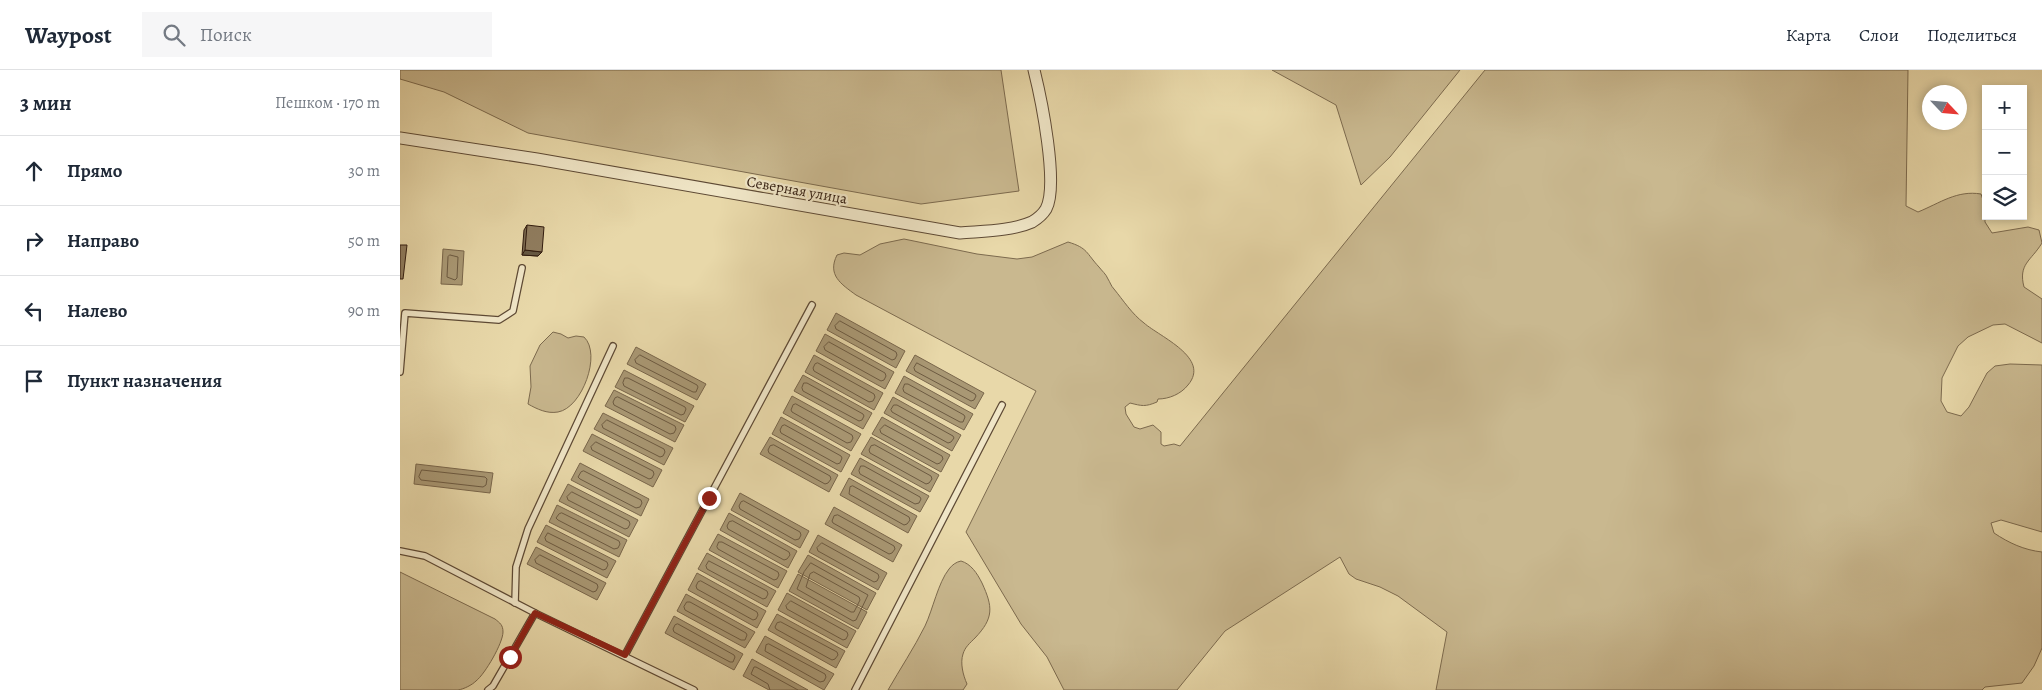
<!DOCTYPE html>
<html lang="ru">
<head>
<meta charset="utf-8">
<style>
  body { margin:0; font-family:Alegreya,serif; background:#f6f6f7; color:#1f2937 }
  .controls { position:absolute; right:15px; top:15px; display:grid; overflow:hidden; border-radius:0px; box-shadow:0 2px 8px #0003 }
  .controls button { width:45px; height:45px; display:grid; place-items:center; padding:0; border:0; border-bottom:1px solid #e0e1e3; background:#fff; color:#1f2937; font:25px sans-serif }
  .compass { position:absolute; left:1522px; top:15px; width:45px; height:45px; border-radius:50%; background:#fff; box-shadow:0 2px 8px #0003; rotate:116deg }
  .stop { position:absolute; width:15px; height:15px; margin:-11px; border:4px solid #8f2418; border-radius:50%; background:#fff }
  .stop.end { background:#8f2418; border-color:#fff; box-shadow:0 1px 5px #0008 }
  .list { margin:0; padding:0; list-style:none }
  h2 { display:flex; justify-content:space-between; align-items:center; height:65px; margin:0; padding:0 20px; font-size:21px }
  h2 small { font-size:16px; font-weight:400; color:#747a83 }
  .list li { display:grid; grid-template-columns:32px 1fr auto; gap:15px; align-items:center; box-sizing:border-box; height:70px; padding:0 20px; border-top:1px solid #e0e1e3 }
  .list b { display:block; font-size:19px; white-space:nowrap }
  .list em { font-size:16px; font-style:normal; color:#747a83 }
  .icon { flex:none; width:28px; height:28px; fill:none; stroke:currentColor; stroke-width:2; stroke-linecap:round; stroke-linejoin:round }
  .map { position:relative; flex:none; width:1642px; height:620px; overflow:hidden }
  header { display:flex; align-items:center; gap:30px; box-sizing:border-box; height:70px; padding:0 25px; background:#fff; border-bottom:1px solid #e0e1e3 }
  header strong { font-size:24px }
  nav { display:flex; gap:28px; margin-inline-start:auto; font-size:18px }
  .search { width:350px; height:45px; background:#f6f6f7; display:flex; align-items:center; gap:12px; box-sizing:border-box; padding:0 18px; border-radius:0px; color:#747a83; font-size:19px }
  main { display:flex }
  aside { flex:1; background:#fff }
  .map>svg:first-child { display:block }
</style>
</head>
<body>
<header>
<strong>Waypost</strong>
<div class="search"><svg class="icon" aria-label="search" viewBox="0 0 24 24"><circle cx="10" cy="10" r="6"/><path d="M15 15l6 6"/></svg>Поиск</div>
<nav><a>Карта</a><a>Слои</a><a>Поделиться</a></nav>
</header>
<main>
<aside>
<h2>3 мин<small>Пешком · 170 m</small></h2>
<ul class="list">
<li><svg class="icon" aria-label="ahead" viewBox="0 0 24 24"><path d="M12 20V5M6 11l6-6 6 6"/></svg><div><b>Прямо</b></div><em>30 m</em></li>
<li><svg class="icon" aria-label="right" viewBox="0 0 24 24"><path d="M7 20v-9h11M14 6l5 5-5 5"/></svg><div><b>Направо</b></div><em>50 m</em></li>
<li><svg class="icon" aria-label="left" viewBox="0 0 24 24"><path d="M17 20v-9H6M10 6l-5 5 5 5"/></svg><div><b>Налево</b></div><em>90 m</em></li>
<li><svg class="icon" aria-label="arrive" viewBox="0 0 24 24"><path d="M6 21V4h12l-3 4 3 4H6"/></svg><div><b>Пункт назначения</b></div></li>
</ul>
</aside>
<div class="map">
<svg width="1642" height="620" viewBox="0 0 1642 620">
  <rect width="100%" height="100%" fill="#e8d8a9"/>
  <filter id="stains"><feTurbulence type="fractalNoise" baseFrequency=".004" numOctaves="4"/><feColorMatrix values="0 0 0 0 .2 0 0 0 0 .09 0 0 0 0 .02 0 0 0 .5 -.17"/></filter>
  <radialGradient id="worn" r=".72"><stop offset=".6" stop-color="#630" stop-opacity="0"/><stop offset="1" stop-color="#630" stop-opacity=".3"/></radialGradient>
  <!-- green -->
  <g fill="#c9b88f" stroke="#7c6a4e">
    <path d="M0,0H601L619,121L521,134L128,63L44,22L0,9Z"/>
    <path d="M872,0H1060L990,87L961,115L936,35Z"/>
    <path d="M1085,0H1508L1506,136L1518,142C1540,133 1557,120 1581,124L1585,136V152L1592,163L1628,157L1639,160L1642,173C1631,191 1618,194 1624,217L1642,229V273L1605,254L1593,255L1568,267L1558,276L1542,308L1541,331L1547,342L1561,346L1569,337L1587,303L1595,296L1610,294L1642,295V462L1601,450L1591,453L1594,463C1609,473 1624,480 1642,482V578L1634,596L1622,613L1585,617L1582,620H1036L1047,562L998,526L980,517L956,509L949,504L940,487L825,561L777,620H664L647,587L621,554L566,462L636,321L456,225C441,214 427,205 437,185L444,183L460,185L480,174L504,169L577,184L617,189L632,187L668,172C688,178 686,183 699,197C702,201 706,204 708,209C710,212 711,216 714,219C723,230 732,244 744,253C760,267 811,288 788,315C781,324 769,329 758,329L757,332C745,337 742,336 730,333L725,337L726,344L734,357L740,359L753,355L761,362V374L764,376L774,374L780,376Z"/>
    <path d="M153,262L161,264L168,268L176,266L184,267C202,284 182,338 158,342C147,344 137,339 128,334L131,317L130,296L140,275Z"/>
    <path d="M561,491C571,494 577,503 582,513C593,537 594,548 575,568C570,573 565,577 563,584C560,593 563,605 567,614L563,620H488C500,599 514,578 525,556C533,539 538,513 549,499C552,495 556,492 561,491Z"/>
    <path d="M0,502L95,549C100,553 103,555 103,562C103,573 85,604 76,611C72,615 64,619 58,620H0Z"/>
  </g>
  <!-- water -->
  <g fill="#a99874" stroke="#79664b">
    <path d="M43,179L64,181L62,215L41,214Z"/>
    <path d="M436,243L505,281L496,298L427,260Z"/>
    <path d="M425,264L494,302L485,319L416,281Z"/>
    <path d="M236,277L306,314L297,330L227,294Z"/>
    <path d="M414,285L483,323L474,340L405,302Z"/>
    <path d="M515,285L584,323L575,339L506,301Z"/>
    <path d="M224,300L294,336L285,352L215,317Z"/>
    <path d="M403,305L472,343L463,359L394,321Z"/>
    <path d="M504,306L573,344L564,360L495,323Z"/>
    <path d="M214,320L284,355L275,372L205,336Z"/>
    <path d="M392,326L461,364L451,381L383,343Z"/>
    <path d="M493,327L561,365L552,381L484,343Z"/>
    <path d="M203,343L273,378L264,395L194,359Z"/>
    <path d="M381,347L450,385L441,402L372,364Z"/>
    <path d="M482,347L550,385L541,402L472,364Z"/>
    <path d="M192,364L262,400L253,417L183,381Z"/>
    <path d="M370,367L438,405L429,422L360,384Z"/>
    <path d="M471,367L539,405L530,422L461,384Z"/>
    <path d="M460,388L529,426L520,442L451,404Z"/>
    <path d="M180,393L249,429L241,446L171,410Z"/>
    <path d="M16,394L93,403L90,423L14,414Z"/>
    <path d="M449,408L517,446L508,463L440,425Z"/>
    <path d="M168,414L238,450L229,467L159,431Z"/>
    <path d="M340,423L409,461L400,478L331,440Z"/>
    <path d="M157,435L227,470L219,487L149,452Z"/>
    <path d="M434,437L502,475L493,492L425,454Z"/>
    <path d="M329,443L397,481L388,498L320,460Z"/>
    <path d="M146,455L216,491L207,508L137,472Z"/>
    <path d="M318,464L387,501L378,518L309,480Z"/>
    <path d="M418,465L487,503L478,520L409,482Z"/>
    <path d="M136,477L206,513L197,530L127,494Z"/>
    <path d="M307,483L376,521L367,537L298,499Z"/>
    <path d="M408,485L476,523L467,540L398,502Z"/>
    <path d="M297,503L366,541L357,558L288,520Z"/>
    <path d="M398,504L467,542L458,559L389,521Z"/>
    <path d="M387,523L456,561L447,578L378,540Z"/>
    <path d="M286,524L355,562L345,578L277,541Z"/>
    <path d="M377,544L445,581L436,598L368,560Z"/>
    <path d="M274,546L343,584L334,600L265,563Z"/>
    <path d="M365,566L434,604L424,620L356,582Z"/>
    <path d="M352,589L408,620H369L343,606Z"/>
  </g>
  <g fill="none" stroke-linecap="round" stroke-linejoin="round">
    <!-- shore -->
    <g stroke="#6c5a41" stroke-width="1">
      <path d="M50,185L58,187L57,208L55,210L47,207L48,187Z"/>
      <path d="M440,251L496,282L497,285L495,289L492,290L436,259L435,256Z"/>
      <path d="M429,272L485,303L486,306L484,310L481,311L425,280L424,277Z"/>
      <path d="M240,285L297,315L298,317L296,322H293L236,293L235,290Z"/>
      <path d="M418,293L474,324L475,327L473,331L469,332L414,301L413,298L415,294Z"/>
      <path d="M517,293L575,324L576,326L574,330L571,331L515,301L514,298Z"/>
      <path d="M225,308H228L285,337L286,339L284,344L281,345L224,316L223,313Z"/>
      <path d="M404,313H407L463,344L464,346L462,350L459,351L403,321L402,318Z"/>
      <path d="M505,314H508L564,345L565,347L563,352H560L504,322L503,319Z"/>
      <path d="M218,327L275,356L276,359L274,363L270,364L214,335L213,332L215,328Z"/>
      <path d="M396,334L452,365L453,368L451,372L447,373L392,342L391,340L393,335Z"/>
      <path d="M494,335H497L553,366L554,368L551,372L548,373L492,342L491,340Z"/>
      <path d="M207,350L264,379L265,382L263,386L260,387L203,358L202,355Z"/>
      <path d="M385,355L441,386L442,388L440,393L437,394L381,363L380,360L382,356Z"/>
      <path d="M485,355L542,386L543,389L540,393L537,394L481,363L480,360Z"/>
      <path d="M196,372L253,401L254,404L252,408L249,409L192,380L191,377Z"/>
      <path d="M374,375L430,406L431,409L428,413L425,414L369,383L368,380L370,376Z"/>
      <path d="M475,375L531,406L532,409L529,413L526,414L470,383L469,380L471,376Z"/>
      <path d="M461,396H464L520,427L521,429L519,433L515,434L460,404L459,401Z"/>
      <path d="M22,400L85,407L87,409L86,415L83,417L21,410L19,407Z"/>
      <path d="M184,401L241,430L242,433L240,437L236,438L180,409L178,407L181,402Z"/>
      <path d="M453,416L509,447L510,450L507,454L504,455L449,424L450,417Z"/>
      <path d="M172,422L229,451L230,454L228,458L225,459L168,430L167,427Z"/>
      <path d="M344,431L400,462L401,465L399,469L395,470L340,439L339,436L341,432Z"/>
      <path d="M162,443L219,471L220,474L218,478L214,479L158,450L156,448L159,444Z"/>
      <path d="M438,445L494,476L495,479L492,483L489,484L433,453L432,451L434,446Z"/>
      <path d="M333,451L389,482L390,485L387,489L384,490L328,459L327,456L329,452Z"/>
      <path d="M148,463L207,492L208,495L206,499L203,500L146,471L145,468Z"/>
      <path d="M319,472H322L378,502L379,505L377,509L374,510L318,479L317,477Z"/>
      <path d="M422,473L478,504L479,507L477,511L474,512L418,481L417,478Z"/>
      <path d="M140,485L197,514L198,517L196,521L193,522L136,493L135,490Z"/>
      <path d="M309,491L367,521L368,524L366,528L363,529L307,499L306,496Z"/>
      <path d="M411,493L468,525L456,550L453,551L397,519L404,502Z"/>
      <path d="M414,502L459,527L460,530L454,542H451L406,517L410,504Z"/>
      <path d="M301,511L357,542L358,545L356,549L353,550L297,519L296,516L298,512Z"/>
      <path d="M391,531L447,562L448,565L446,569L443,570L387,539L386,536Z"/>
      <path d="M287,532H290L346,563L347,565L345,570H341L285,540L284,537Z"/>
      <path d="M381,552L437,582L438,585L435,589L432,590L376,559L375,557L377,553Z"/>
      <path d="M278,554L334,585L335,587L333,592H330L274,562L273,559L275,555Z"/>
      <path d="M369,574L425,604L426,607L424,611L420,612L365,581L366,575Z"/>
      <path d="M370,620L368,614L351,604L354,597H356L398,620"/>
    </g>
    <defs>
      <g id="service">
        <path d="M0,302L5,243L99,250L113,241L122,198"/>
        <path d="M0,481L25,486L135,543L294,620"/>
        <path d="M115,533L116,497L128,459L213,276"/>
        <path d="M225,585L412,235"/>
        <path d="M88,620L93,616L135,543"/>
        <path d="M455,620L602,335"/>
      </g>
      <path id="minor" d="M0,68L137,89L560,163C582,161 612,161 632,152C637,149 643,144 646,139C659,115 641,28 634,0"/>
    </defs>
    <!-- service casing -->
    <use href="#service" stroke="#5e4a35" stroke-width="8"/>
    <!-- minor casing -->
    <use href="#minor" stroke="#5e4a35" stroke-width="13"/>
    <!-- service -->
    <use href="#service" stroke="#f0e6c7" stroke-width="5.5"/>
    <!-- minor -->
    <use href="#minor" stroke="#f0e6c7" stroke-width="11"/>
  </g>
  <!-- wall -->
  <path fill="#7c6c52" stroke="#301b0e" d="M127,155L138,186L122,185L124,160Z"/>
  <!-- shaded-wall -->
  <path fill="#655842" stroke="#301b0e" d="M125,180L142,182L138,186L122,185Z"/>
  <!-- building -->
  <g fill="#907d5f" stroke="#301b0e">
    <path d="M127,155L144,157L142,182L125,180Z"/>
    <path d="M0,175H7L3,209H0Z"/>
  </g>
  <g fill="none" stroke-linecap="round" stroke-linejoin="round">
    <!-- route -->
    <path stroke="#8f2418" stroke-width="6" d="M110,587L135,543L225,585L309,428"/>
  </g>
  <g text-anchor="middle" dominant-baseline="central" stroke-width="4.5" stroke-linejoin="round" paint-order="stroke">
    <!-- street labels -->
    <g font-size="15" fill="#301b0e" stroke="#f0e6c7">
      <text transform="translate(397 120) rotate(10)">Северная улица</text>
    </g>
  </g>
  <rect width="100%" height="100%" filter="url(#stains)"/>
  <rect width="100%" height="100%" fill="url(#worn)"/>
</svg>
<div class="controls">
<button>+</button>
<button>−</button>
<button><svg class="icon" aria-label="layers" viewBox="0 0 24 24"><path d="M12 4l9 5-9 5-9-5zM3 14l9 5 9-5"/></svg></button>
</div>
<svg class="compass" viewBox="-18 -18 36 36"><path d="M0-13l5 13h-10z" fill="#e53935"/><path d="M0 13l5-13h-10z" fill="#747a83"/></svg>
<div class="stop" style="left:110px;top:587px"></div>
<div class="stop end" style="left:309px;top:428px"></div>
</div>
</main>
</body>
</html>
